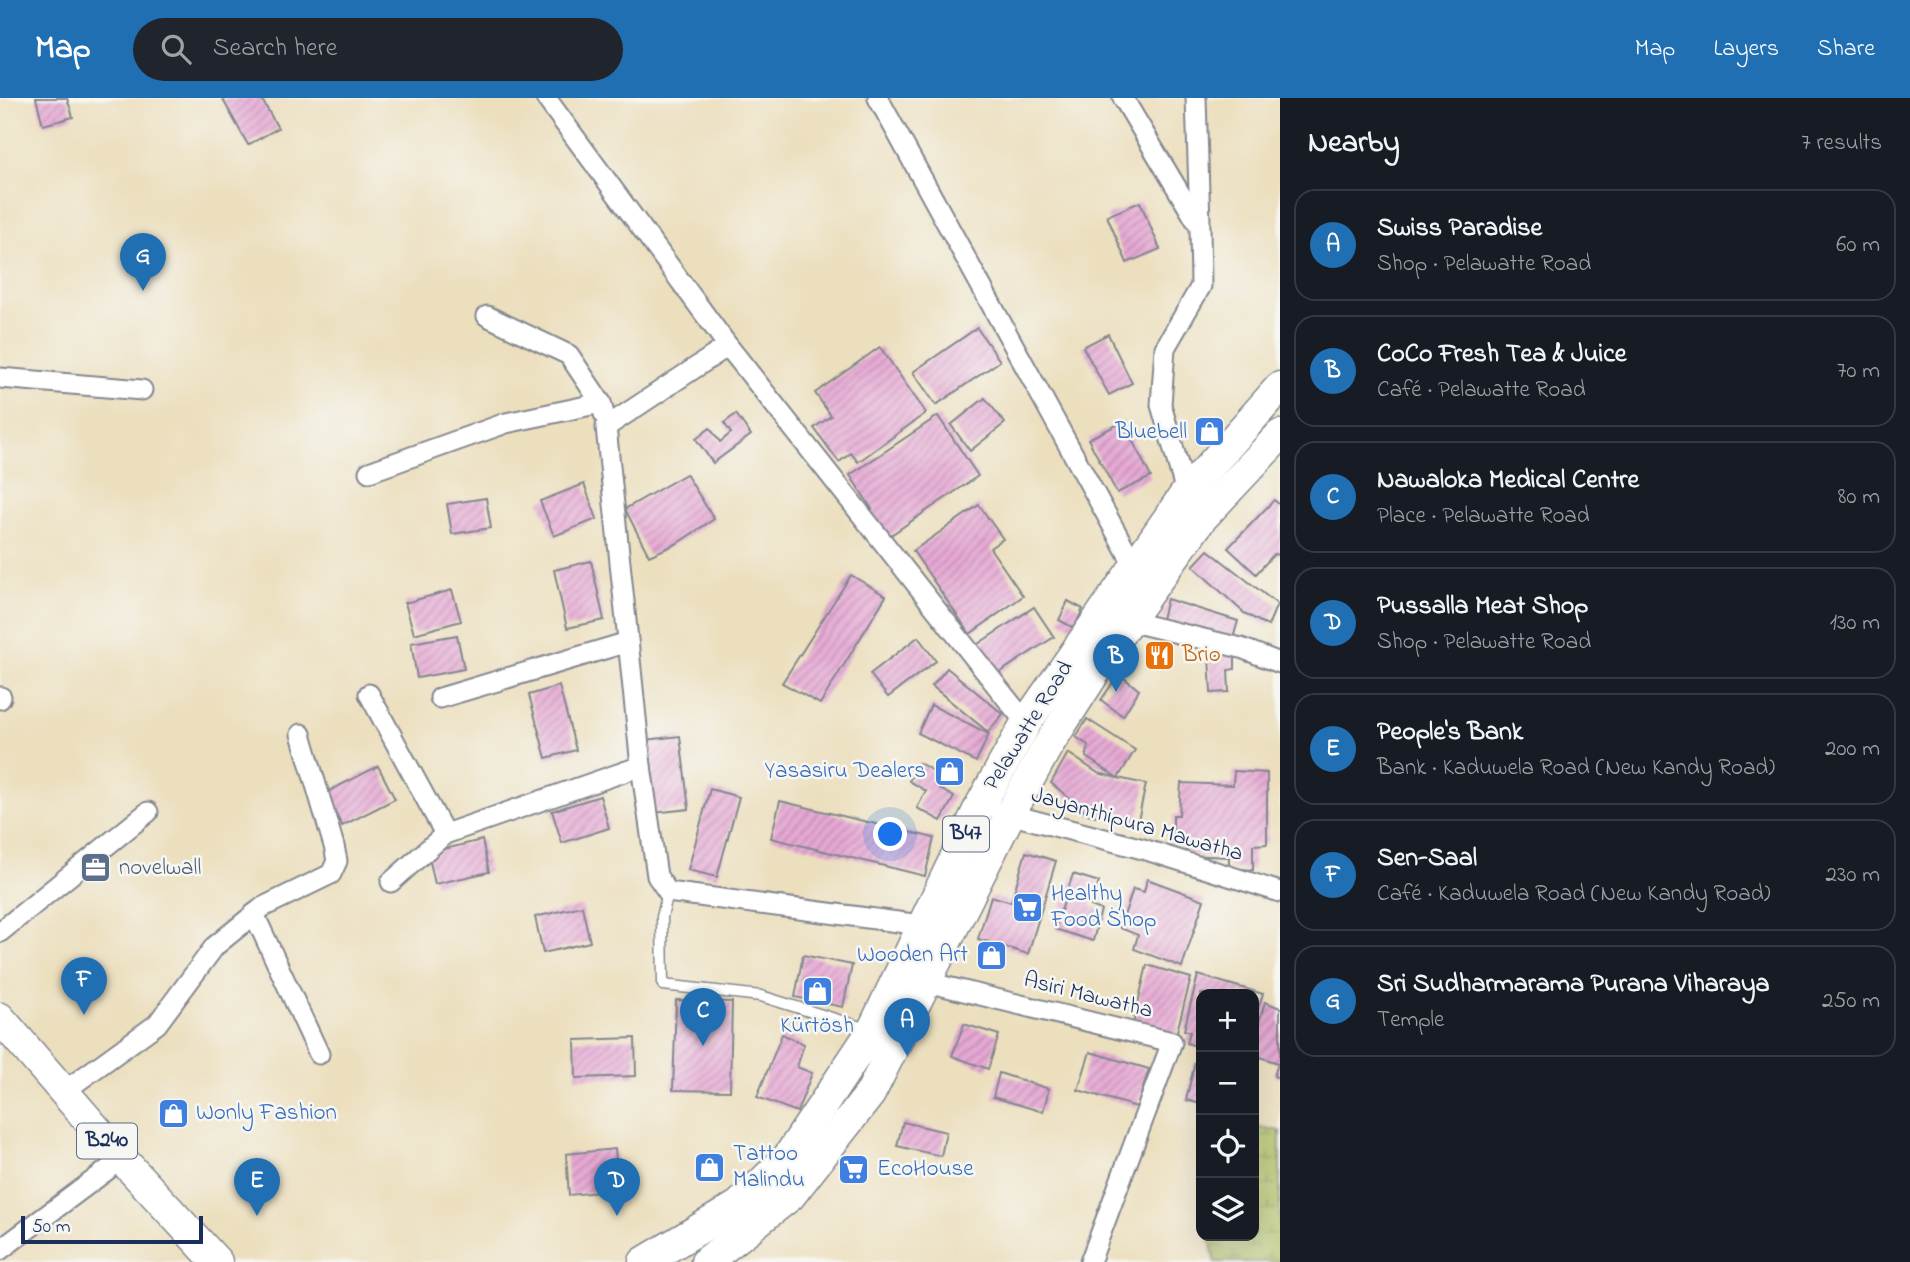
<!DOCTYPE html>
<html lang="en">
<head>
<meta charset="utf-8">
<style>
  body { margin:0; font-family:"Indie Flower",sans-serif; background:#20242c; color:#f1f3f6 }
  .controls { position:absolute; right:21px; bottom:21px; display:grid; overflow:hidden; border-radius:14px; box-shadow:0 7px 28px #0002 }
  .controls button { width:63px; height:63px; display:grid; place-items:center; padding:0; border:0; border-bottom:2px solid #363941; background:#171b24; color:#f1f3f6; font:35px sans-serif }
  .scale { position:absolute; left:21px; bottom:18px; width:182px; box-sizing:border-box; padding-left:7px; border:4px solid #1b2f5e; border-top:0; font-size:19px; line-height:24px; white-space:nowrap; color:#1b2f5e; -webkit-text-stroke:5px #f6f6f2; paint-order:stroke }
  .you { position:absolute; left:891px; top:737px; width:24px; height:24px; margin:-18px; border:5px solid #fff; border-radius:50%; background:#1a73e8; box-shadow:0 0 0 10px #1a73e833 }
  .badge { display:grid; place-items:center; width:46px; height:46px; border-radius:50%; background:#1f6fb2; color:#fff; font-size:23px; font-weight:700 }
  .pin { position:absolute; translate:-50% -58px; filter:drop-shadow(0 2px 4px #0008) }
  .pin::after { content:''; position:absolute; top:37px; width:24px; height:21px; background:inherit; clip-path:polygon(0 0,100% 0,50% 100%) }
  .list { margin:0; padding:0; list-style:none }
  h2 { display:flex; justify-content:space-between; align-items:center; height:91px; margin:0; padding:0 28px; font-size:30px }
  h2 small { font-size:23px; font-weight:400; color:#9ea1a6 }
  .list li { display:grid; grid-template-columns:46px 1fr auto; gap:21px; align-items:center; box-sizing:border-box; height:112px; margin:0 14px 14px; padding:0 14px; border:2px solid #363941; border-radius:21px }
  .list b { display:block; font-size:26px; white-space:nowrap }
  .list p { margin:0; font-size:23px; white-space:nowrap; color:#9ea1a6 }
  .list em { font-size:23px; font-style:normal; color:#9ea1a6 }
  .icon { flex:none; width:38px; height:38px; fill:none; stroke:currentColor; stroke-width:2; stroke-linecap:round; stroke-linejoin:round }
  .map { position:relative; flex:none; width:1280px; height:1164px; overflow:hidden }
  header { display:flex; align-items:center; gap:42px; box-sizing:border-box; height:98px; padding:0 35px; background:#1f6fb2; color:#fff }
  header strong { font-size:33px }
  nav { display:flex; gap:38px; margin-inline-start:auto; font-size:24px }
  .search { width:490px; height:63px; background:#20242c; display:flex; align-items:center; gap:18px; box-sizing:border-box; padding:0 24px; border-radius:38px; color:#9ea1a6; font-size:26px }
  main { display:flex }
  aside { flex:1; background:#171b24 }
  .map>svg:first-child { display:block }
</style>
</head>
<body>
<header>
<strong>Map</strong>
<div class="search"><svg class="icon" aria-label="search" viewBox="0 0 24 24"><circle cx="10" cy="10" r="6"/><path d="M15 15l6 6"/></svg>Search here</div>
<nav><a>Map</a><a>Layers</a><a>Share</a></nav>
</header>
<main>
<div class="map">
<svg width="1280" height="1164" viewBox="0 0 1280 1164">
  <defs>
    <pattern id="wetland-marsh" width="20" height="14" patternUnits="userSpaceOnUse" patternTransform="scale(1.75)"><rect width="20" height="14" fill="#b0bf62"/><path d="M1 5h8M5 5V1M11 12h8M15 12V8" fill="none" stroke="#8e9c54"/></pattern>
    <pattern id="building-hatch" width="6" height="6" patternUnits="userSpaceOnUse" patternTransform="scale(1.75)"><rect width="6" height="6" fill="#e7a9d4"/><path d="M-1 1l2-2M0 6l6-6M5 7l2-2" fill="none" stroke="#ba8aaf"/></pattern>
  </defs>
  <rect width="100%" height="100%" fill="#f6f6f2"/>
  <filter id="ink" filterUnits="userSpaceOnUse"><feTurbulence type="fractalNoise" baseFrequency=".0143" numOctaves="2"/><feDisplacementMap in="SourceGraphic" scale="14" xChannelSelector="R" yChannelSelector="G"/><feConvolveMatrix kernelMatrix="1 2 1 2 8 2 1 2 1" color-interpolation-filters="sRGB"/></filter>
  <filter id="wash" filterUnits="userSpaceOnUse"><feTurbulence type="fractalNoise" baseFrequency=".00686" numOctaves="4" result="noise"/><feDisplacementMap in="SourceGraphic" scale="28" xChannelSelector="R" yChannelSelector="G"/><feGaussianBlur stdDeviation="1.57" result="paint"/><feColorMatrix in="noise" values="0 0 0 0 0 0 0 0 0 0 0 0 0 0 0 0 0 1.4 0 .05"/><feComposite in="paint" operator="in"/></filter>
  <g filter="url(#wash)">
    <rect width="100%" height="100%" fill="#ecdfbe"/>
    <!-- wetland -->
    <path fill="url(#wetland-marsh)" stroke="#667760" stroke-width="2" d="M1254,1029L1280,1033V1164H1215L1209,1138H1254Z"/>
    <g id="blocks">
      <!-- building -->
      <g fill="url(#building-hatch)">
        <path d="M36,0H67L73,19L43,27Z"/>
        <path d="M222,0H261L278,30L248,47Z"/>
        <path d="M1140,104L1160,151L1127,165L1107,118Z"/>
        <path d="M977,230L1000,263L936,307L913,274Z"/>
        <path d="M1108,236L1132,285L1109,297L1083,249Z"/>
        <path d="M880,249L926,315L858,364L851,355L839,364L814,330L831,318L815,295Z"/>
        <path d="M985,300L1005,325L970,353L951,327Z"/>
        <path d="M736,316L751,337L713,365L696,341L710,330L720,344L731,335L724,325Z"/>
        <path d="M938,318L978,378L882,443L865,416L872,411L850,377Z"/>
        <path d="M1123,324L1151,379L1117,395L1088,341Z"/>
        <path d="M686,376L714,421L676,446L649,458L625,411Z"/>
        <path d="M584,386L597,421L554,438L540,403Z"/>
        <path d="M486,400L491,430L452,436L447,406Z"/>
        <path d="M1274,402L1280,407V457L1274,456L1256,476L1228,450Z"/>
        <path d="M979,407L1003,441L990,450L1023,498L970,536L913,453Z"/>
        <path d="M1208,452L1277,506L1268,528L1244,515L1193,468Z"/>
        <path d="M591,463L604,522L567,530L554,472Z"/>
        <path d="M851,477L886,498L820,606L782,585Z"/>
        <path d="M452,492L461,523L414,536L405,505Z"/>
        <path d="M1167,501L1238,523L1232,544L1162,521Z"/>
        <path d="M1068,503L1083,511L1074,530L1059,522Z"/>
        <path d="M1034,509L1054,539L994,578L975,548Z"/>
        <path d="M457,537L464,571L417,580L411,545Z"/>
        <path d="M918,539L936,563L888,599L870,576Z"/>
        <path d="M1235,556V571L1228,572L1229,594L1211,595L1209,558Z"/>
        <path d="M947,570L1003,616L988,634L932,588Z"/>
        <path d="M1119,576L1139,592L1123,618L1101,602Z"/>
        <path d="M559,588L576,652L546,660L529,597Z"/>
        <path d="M931,607L989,636L976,664L918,635Z"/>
        <path d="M1087,621L1135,652L1118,680L1146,686L1137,727L1088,716L1051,685L1068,655L1098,675L1118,680L1086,659L1088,647L1076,639Z"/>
        <path d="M680,638L689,711L653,715L645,642Z"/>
        <path d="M919,665L946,680L940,691L954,699L941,723L917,710L926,693L909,683Z"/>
        <path d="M378,668L395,701L342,728L325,695Z"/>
        <path d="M1234,673L1267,675V746L1253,747V772L1229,770V759L1187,757L1186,745L1173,744V717H1179L1181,685L1233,687Z"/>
        <path d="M710,691L739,699L717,779L688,772Z"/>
        <path d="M600,698L609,730L562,745L552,713Z"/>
        <path d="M780,703L934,740L925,778L771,740Z"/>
        <path d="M482,742L489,774L435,786L428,755Z"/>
        <path d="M1026,754L1056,763L1028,856L978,841L991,798L1011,804Z"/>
        <path d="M1073,776L1099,784L1091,808L1101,812L1093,843L1055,831Z"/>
        <path d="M1147,781L1204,802L1182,869L1134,851L1138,837L1120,830L1133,791L1144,794Z"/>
        <path d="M582,808L590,844L543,855L535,819Z"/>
        <path d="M803,857L852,867L843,909L795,899Z"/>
        <path d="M1147,867L1191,880L1176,937L1133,926Z"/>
        <path d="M1198,877L1263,896L1254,924V896H1201V950L1187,945L1190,934L1184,932Z"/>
        <path d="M676,902L732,904L730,993L673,992Z"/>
        <path d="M1265,904L1280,910V980L1274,978L1278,965L1254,957V941Z"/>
        <path d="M964,926L999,937L988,971L952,958Z"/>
        <path d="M782,936L804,946L797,969L812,975L797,1014L757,999Z"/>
        <path d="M635,940L636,978L576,980L575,942Z"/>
        <path d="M1090,954L1149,971L1137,1009L1078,992Z"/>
        <path d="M1195,964L1201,966V1006L1186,1002Z"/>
        <path d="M999,975L1049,991L1043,1014L993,999Z"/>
        <path d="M903,1024L946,1034L941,1058L897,1048Z"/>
        <path d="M615,1051L619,1092L569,1097L566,1056Z"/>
      </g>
    </g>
  </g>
  <g filter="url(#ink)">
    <use href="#blocks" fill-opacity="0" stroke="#84878e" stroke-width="2"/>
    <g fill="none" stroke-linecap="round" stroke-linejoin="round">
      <defs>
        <path id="service" d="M668,794L662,819L663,887L761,898L867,931"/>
        <g id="minor">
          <path d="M546,0L728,248L1026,625"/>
          <path d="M878,0L1134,467"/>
          <path d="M1123,0L1200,129L1201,188L1165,250L1161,307L1188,401"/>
          <path d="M1196,0L1200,125"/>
          <path d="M487,218L569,257L601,305L604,316"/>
          <path d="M728,248L606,329L641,668L657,778L668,794L921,827"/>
          <path d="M0,280L142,292"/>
          <path d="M369,374L506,325L601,305"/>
          <path d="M1128,523L1241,550L1280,565"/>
          <path d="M369,596L445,736"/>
          <path d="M440,600L628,544"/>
          <path d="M0,601L1,599"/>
          <path d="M1001,714L1143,751L1280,794"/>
          <path d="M391,784L445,736L641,668"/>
          <path d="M254,816L319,956"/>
          <path d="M0,834L148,714"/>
          <path d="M927,884L1172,944L1090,1164"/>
          <path d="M63,994L157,926L215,848L263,809L331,776L337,763L334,748L301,636"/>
          <path d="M0,1152L122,1061"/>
        </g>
        <g id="primary">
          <path d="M0,920L122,1061L217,1164"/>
          <path d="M644,1164L739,1107L788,1059L872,933L980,708L1026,625L1185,396L1280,289"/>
          <path d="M706,1164L790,1098L870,996L1010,716L1047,649L1128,523L1202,420L1280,337"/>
        </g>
      </defs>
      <!-- service casing -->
      <use href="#service" stroke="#84878e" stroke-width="13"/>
      <!-- minor casing -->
      <use href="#minor" stroke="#84878e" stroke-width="23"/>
      <!-- primary casing -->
      <use href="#primary" stroke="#84878e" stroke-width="33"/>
      <!-- service -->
      <use href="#service" stroke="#fff" stroke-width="10"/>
      <!-- minor -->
      <use href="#minor" stroke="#fff" stroke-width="19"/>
      <!-- primary -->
      <use href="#primary" stroke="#fff" stroke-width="30"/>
    </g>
  </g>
  <!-- icons -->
  <defs>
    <symbol id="shop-square" viewBox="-11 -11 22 22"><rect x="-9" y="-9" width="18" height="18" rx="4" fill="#3f7fe0" stroke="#f6f6f2"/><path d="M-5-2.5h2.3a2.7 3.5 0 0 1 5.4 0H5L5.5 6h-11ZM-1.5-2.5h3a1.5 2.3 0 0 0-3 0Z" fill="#fff"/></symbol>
    <symbol id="restaurant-square" viewBox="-11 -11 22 22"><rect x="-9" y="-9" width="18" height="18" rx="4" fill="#e8710a" stroke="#f6f6f2"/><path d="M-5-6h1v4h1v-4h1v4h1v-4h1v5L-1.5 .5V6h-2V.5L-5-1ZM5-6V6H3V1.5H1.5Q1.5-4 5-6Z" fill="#fff"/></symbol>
    <symbol id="office-square" viewBox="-11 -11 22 22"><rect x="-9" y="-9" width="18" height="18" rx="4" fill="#5c6f8a" stroke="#f6f6f2"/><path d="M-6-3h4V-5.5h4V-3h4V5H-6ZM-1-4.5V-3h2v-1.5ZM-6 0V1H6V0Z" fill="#fff"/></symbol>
    <symbol id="supermarket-square" viewBox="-11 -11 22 22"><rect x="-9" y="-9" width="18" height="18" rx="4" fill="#3f7fe0" stroke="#f6f6f2"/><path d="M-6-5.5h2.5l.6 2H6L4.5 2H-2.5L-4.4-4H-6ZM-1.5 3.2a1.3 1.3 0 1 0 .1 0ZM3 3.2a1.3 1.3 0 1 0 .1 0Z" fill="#fff"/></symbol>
  </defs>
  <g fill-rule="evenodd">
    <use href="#shop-square" x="1192" y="316" width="35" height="35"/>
    <use href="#restaurant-square" x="1142" y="540" width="35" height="35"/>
    <use href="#shop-square" x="932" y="656" width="35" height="35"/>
    <use href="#office-square" x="78" y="752" width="35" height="35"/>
    <use href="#supermarket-square" x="1010" y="792" width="35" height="35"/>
    <use href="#shop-square" x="974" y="840" width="35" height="35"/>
    <use href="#shop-square" x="800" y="876" width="35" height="35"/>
    <use href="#shop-square" x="156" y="998" width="35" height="35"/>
    <use href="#shop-square" x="692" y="1052" width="35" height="35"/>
    <use href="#supermarket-square" x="836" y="1054" width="35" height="35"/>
  </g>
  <g text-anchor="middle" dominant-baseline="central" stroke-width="5" stroke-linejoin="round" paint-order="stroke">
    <!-- shield labels -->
    <g fill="#f6f6f2" stroke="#5d6b8a" stroke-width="2">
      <rect x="943" y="718.5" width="46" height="35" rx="5"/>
      <rect x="77" y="1025.5" width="60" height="35" rx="5"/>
    </g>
    <g font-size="21" font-weight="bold" fill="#1b2f5e">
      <text x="966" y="736">B47</text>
      <text x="107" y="1043">B240</text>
    </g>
    <!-- shop labels -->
    <g font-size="23" fill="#366cbe" stroke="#f6f6f2" text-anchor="start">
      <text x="1187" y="334" text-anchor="end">Bluebell</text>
      <text x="926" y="673" text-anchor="end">Yasasiru Dealers</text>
      <text x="1051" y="796">Healthy<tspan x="1051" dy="26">Food Shop</tspan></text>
      <text x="968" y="857" text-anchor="end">Wooden Art</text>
      <text x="817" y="928" text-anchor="middle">Kürtösh</text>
      <text x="196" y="1015">Wonly Fashion</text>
      <text x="733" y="1056">Tattoo<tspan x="733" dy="26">Malindu</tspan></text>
      <text x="877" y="1071">EcoHouse</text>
    </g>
    <!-- food labels -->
    <g font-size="23" fill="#c56008" stroke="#f6f6f2" text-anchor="start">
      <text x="1182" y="557">Brio</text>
    </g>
    <!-- street labels -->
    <g font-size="23" fill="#1b2f5e" stroke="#f6f6f2">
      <text transform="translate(1029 628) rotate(-58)">Pelawatte Road</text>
      <text transform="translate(1137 727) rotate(16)">Jayanthipura Mawatha</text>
      <text transform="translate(1088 898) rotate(14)">Asiri Mawatha</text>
    </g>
    <!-- service labels -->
    <g font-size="23" fill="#4e5e75" stroke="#f6f6f2" text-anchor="start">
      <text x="119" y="770">novelwall</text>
    </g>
  </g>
</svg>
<div class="controls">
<button>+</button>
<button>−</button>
<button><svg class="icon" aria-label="locate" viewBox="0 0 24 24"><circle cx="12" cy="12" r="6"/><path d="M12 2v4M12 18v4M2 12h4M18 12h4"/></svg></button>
<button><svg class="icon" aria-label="layers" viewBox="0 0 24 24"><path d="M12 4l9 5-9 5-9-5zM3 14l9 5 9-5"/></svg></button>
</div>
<div class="scale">50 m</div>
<div class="you"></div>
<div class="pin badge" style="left:907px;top:958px">A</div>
<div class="pin badge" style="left:1116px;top:594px">B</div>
<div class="pin badge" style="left:703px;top:948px">C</div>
<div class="pin badge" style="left:617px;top:1118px">D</div>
<div class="pin badge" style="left:257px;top:1118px">E</div>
<div class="pin badge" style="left:84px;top:917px">F</div>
<div class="pin badge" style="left:143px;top:193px">G</div>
</div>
<aside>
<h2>Nearby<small>7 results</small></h2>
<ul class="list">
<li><span class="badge">A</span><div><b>Swiss Paradise</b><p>Shop · Pelawatte Road</p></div><em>60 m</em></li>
<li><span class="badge">B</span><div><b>CoCo Fresh Tea &amp; Juice</b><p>Café · Pelawatte Road</p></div><em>70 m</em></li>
<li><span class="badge">C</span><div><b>Nawaloka Medical Centre</b><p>Place · Pelawatte Road</p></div><em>80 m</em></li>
<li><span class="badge">D</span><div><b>Pussalla Meat Shop</b><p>Shop · Pelawatte Road</p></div><em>130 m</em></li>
<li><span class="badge">E</span><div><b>People's Bank</b><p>Bank · Kaduwela Road (New Kandy Road)</p></div><em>200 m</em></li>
<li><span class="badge">F</span><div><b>Sen-Saal</b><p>Café · Kaduwela Road (New Kandy Road)</p></div><em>230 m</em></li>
<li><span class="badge">G</span><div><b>Sri Sudharmarama Purana Viharaya</b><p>Temple</p></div><em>250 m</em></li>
</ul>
</aside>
</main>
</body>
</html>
